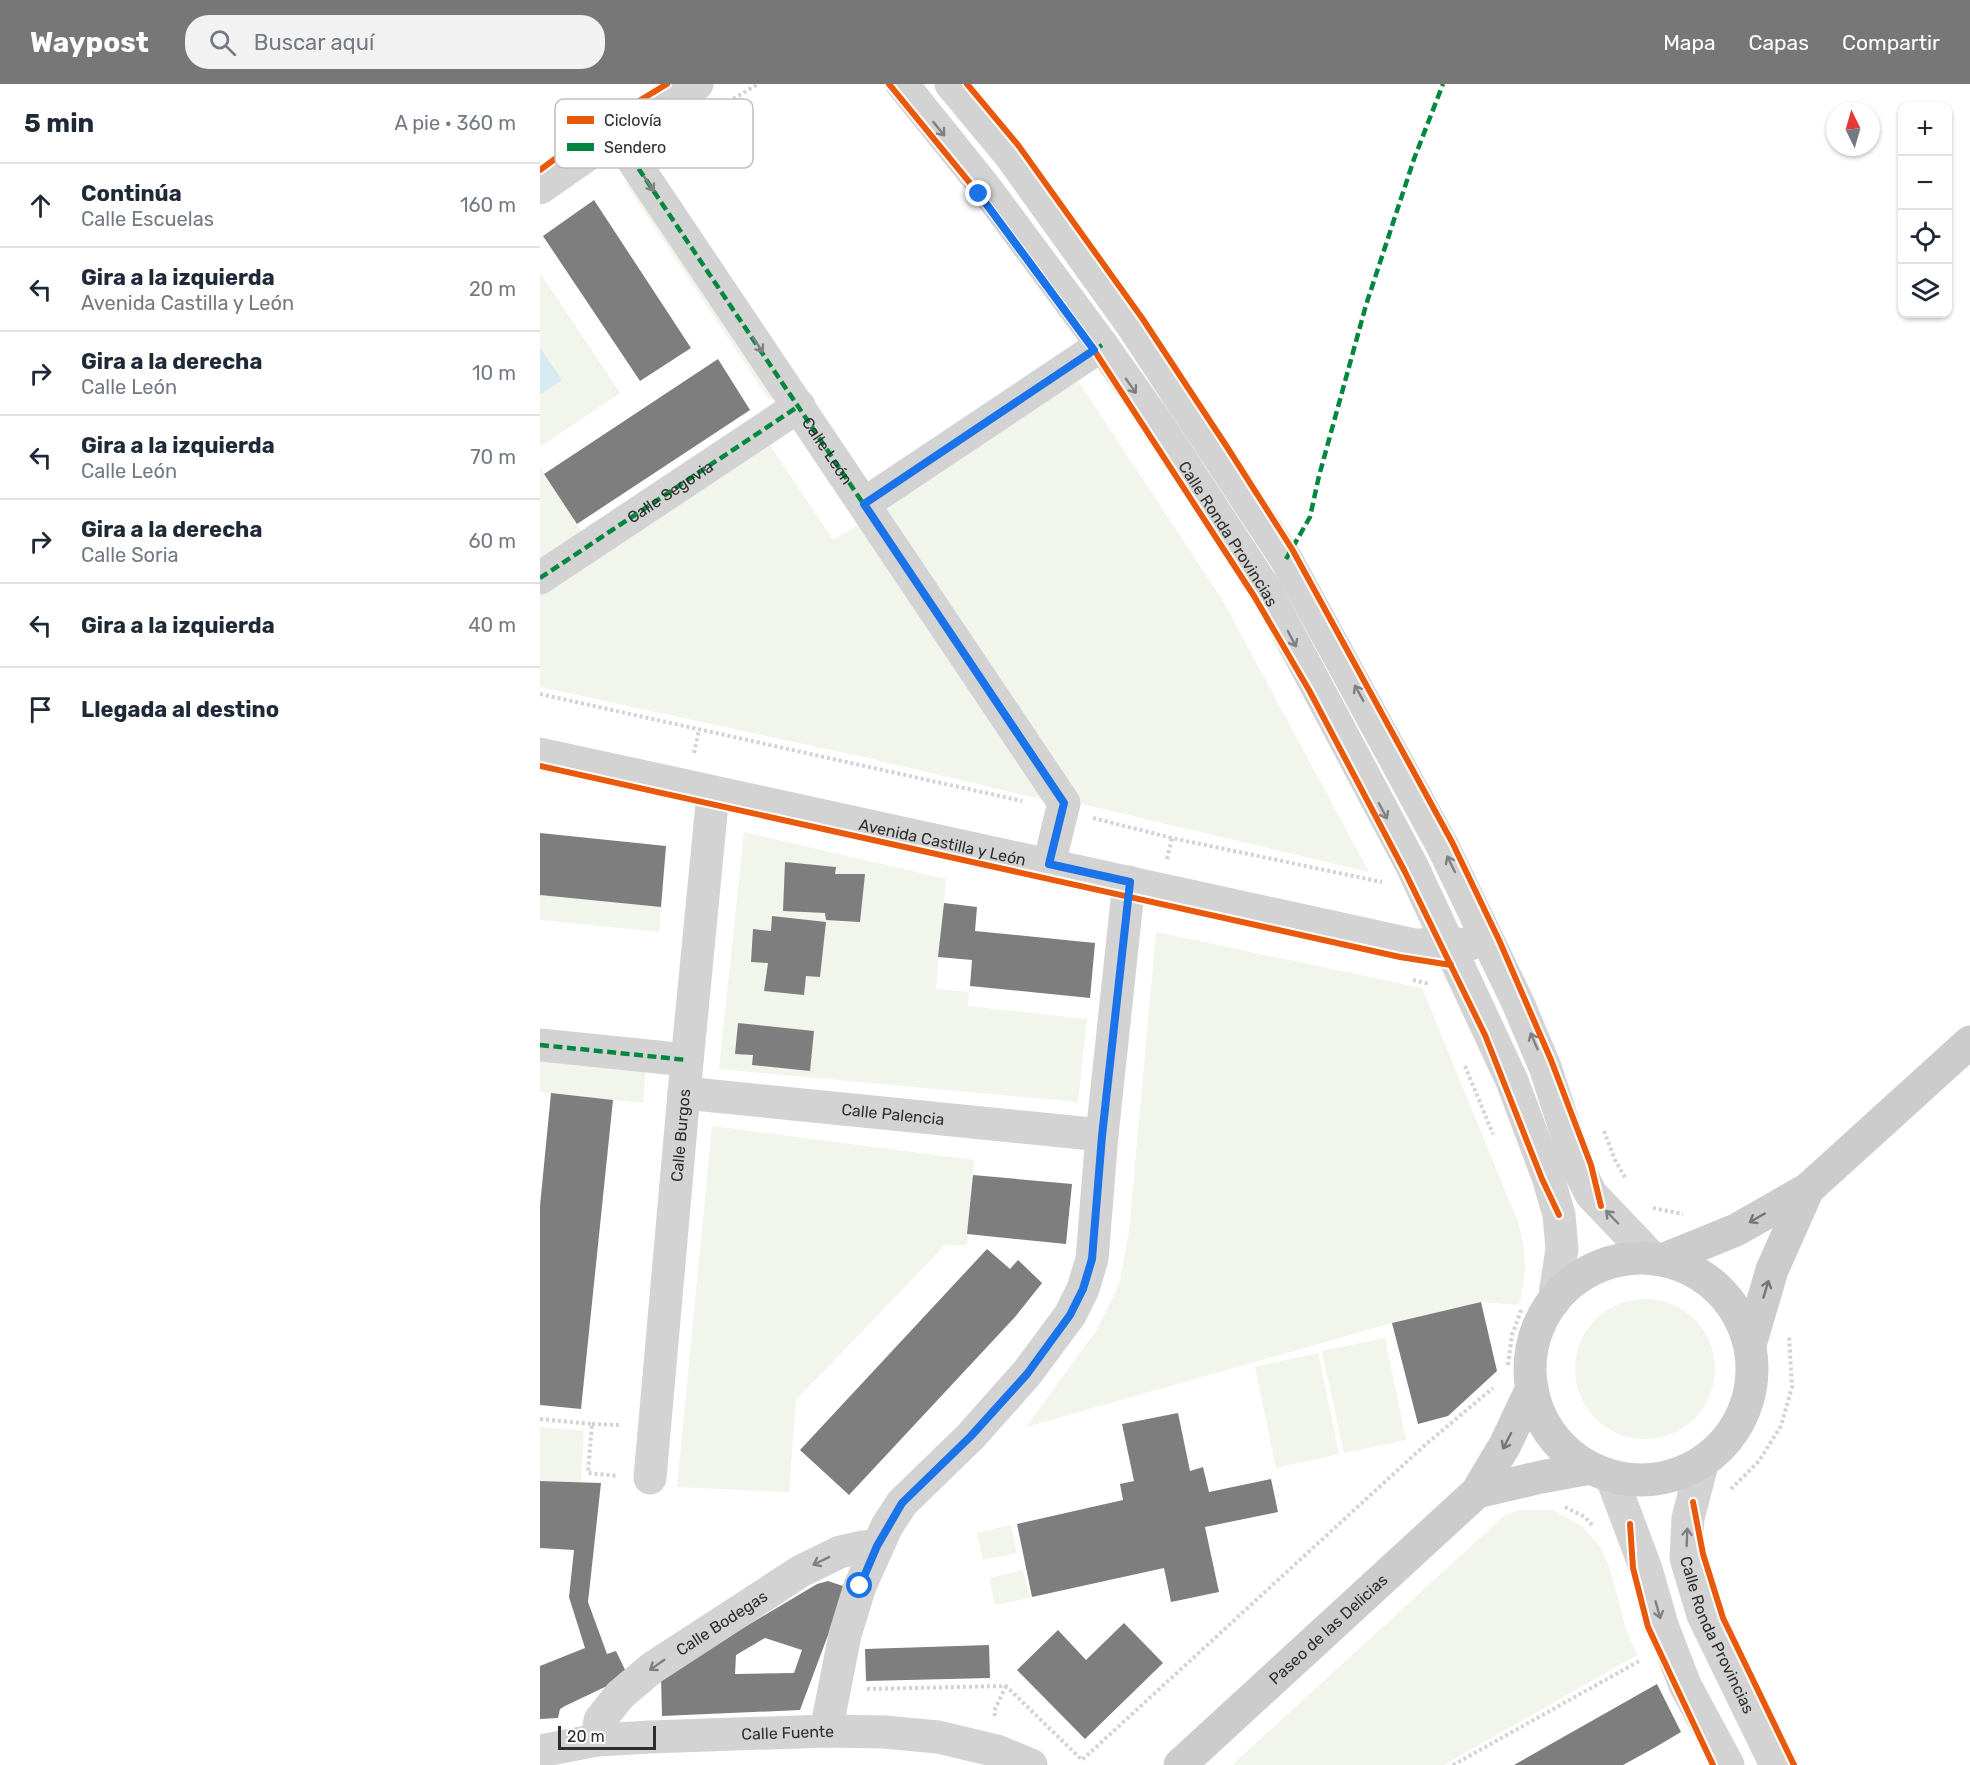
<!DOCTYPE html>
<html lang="es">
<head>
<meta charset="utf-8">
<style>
  body { margin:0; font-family:Rubik,sans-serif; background:#f2f2f3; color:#1f2937 }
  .controls { position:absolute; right:18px; top:18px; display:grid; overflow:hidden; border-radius:12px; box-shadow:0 2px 4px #0004 }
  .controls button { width:54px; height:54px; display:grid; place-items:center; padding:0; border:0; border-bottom:2px solid #e0e1e3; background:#fff; color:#1f2937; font:30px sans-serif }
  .compass { position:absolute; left:1286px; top:18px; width:54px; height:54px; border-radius:50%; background:#fff; box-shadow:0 2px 4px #0004; rotate:355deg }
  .scale { position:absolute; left:18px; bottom:15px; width:98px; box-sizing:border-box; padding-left:6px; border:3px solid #2e2e2e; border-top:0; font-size:16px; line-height:21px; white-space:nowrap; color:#2e2e2e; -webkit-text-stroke:4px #fff; paint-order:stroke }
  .stop { position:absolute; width:18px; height:18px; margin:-14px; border:4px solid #1a73e8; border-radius:50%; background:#fff }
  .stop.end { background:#1a73e8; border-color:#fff; box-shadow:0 2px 6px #0008 }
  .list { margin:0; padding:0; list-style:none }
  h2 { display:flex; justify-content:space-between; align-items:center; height:78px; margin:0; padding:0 24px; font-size:26px }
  h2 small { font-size:20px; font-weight:400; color:#747a83 }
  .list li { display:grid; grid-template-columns:39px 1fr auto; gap:18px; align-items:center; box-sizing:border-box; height:84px; padding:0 24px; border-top:2px solid #e0e1e3 }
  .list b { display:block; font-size:22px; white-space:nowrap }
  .list p { margin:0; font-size:20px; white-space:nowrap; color:#747a83 }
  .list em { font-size:20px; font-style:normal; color:#747a83 }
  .icon { flex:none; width:33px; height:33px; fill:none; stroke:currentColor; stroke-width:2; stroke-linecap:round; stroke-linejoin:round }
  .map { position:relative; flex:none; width:1430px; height:1681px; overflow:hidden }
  header { display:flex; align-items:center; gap:36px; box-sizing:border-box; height:84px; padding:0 30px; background:#777; color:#fff }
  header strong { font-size:28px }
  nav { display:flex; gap:33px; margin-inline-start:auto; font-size:21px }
  .search { width:420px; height:54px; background:#f2f2f3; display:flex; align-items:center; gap:15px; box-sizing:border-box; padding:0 21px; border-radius:24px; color:#747a83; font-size:22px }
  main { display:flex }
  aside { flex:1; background:#fff }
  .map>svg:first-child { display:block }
</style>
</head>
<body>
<header>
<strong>Waypost</strong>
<div class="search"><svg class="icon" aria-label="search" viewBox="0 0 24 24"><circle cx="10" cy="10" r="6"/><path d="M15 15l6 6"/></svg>Buscar aquí</div>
<nav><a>Mapa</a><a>Capas</a><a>Compartir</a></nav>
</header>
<main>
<aside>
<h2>5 min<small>A pie · 360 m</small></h2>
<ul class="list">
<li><svg class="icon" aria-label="ahead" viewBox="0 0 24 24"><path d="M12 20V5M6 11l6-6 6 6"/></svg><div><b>Continúa</b><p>Calle Escuelas</p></div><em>160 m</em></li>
<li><svg class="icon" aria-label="left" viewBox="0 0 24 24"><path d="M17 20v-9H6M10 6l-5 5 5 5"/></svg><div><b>Gira a la izquierda</b><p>Avenida Castilla y León</p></div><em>20 m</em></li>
<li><svg class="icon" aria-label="right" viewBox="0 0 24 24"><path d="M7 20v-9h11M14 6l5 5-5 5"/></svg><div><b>Gira a la derecha</b><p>Calle León</p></div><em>10 m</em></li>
<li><svg class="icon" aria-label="left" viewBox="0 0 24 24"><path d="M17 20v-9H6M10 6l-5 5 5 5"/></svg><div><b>Gira a la izquierda</b><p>Calle León</p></div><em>70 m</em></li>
<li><svg class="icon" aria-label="right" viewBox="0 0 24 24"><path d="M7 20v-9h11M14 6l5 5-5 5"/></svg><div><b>Gira a la derecha</b><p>Calle Soria</p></div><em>60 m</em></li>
<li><svg class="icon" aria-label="left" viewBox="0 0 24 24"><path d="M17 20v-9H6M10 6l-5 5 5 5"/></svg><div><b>Gira a la izquierda</b></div><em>40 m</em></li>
<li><svg class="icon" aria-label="arrive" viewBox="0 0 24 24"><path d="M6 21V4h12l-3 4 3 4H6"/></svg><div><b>Llegada al destino</b></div></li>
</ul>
</aside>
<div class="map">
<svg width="1430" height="1681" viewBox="0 0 1430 1681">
  <rect width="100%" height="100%" fill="#fff"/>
  <!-- green -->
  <g fill="#f1f5eb">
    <path d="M93,93L237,311L229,316L85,99Z"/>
    <path d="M0,189L80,309L0,363Z"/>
    <path d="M538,297L683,517L829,788L542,720L345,422Z"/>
    <path d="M228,358L293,456L326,436L509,717L328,674L0,603V508Z"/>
    <path d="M0,383L45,453L0,482Z"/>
    <path d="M204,748L406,795L396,905L429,908L428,922L547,935L538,1018L179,985Z"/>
    <path d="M0,811L121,823L119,848L0,836Z"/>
    <path d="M616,848L882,904L978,1138C987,1172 987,1187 979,1221L941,1218L852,1239L486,1343L556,1247L579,1201L589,1147Z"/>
    <path d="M0,970L106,980L103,1019L0,1008Z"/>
    <path d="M172,1042L434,1076L427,1161H405L256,1316L249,1408L137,1403Z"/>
    <circle cx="1105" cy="1285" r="70"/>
    <path d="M845,1254L866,1356L804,1369L782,1267Z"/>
    <path d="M778,1269L799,1370L736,1384L715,1283Z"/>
    <path d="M0,1343L44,1347L41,1398L0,1397Z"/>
    <path d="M979,1426H1012L1042,1442L1061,1464L1070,1485L1085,1542L1097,1571L904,1681H692L964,1432Z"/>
    <path d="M471,1441L477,1469L443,1476L437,1449Z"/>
    <path d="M483,1486L490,1514L455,1521L449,1494Z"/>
  </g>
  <!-- water -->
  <path fill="#d7e9f2" d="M0,264L22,296L1,310L0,309Z"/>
  <!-- building -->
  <g fill="#7e7e7e" fill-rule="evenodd">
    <path d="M54,116L151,264L100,297L3,152Z"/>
    <path d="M178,275L210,326L37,440L4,390Z"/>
    <path d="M0,749L126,762L121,823L0,811Z"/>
    <path d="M245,778L296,783L295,790H325L320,838L286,836L285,829L243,827Z"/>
    <path d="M404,819L437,823L435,847L555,859L550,914L430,902L432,876L398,873Z"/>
    <path d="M232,832L286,838L280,893L266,892L264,911L224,907L228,879L211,878L213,845L231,847Z"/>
    <path d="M198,939L274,947L270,987L212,981L213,971L195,970Z"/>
    <path d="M11,1009L73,1016L41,1325L0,1321V1122Z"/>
    <path d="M433,1091L532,1100L526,1160L427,1150Z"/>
    <path d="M447,1165L470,1185L478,1176L502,1199L475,1233L309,1411L260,1366Z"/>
    <path d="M941,1218L957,1287L908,1332L878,1340L852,1239Z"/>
    <path d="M638,1329L650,1387L663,1383L669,1408L731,1395L738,1428L665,1443L679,1508L631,1518L624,1484L492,1513L477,1440L583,1416L580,1400L594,1397L582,1340Z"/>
    <path d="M0,1397L61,1399L48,1518L67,1570L76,1567L88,1592L25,1622L20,1625L18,1634L0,1635V1582L45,1564L29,1513L34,1466L0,1464Z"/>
    <path d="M288,1497L306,1503L260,1626L122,1632L121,1593L277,1500ZM225,1554L262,1566L254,1589L195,1590L196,1571Z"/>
    <path d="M584,1539L623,1579L545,1655L477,1586L518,1546L546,1576Z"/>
    <path d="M449,1561L450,1594L326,1597L325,1565Z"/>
    <path d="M1117,1600L1141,1648L1114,1664L1083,1681H974Z"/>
  </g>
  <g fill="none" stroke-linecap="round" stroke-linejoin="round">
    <!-- path -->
    <g stroke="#d3d3d3" stroke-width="4" stroke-dasharray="3 3" stroke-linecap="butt">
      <path d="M183,21L218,0"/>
      <path d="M0,610L482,717"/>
      <path d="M154,669L159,646"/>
      <path d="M553,734L632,754L842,798"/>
      <path d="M627,775L632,754"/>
      <path d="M873,896L889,900"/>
      <path d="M925,982L953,1050"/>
      <path d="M1064,1047L1075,1076L1086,1095"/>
      <path d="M1113,1124L1143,1130"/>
      <path d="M968,1281L972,1251L982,1224"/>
      <path d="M0,1335L52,1340L48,1389L78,1392"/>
      <path d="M52,1340L80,1341"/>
      <path d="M1191,1405L1219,1377L1241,1342L1252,1303L1249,1252"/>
      <path d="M1025,1423L1045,1433L1053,1442"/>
      <path d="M327,1605L466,1602L542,1676L885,1361L953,1304"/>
      <path d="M455,1632L454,1627L466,1602"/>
      <path d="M913,1681L1101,1576"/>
    </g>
    <!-- street -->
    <g stroke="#d3d3d3" stroke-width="33">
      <path id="s1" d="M362,0L444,102L562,261L617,339L725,505L872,782L972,997L1008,1093L1019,1131L1022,1165L1014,1217"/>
      <path d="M411,0L470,71L592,241L746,475L903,763L978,919L1005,983L1038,1084L1051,1110L1113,1175"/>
      <path d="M76,51L524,719L509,780"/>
      <path d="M0,104L76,51L157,0"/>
      <path d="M324,420L562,261"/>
      <path id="s2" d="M0,494L259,322"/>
      <path id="s3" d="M0,670L875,861L930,860"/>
      <path d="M0,961L147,976"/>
      <path id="s4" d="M144,1009L562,1051"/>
      <path id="s5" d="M1163,1377L1148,1434L1146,1474L1163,1531L1236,1681"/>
      <path d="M1071,1392L1106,1485L1123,1544L1145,1601L1188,1681"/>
      <path id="s6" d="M110,1394L144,1009L173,709"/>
      <path d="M286,1647L305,1551L320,1502L347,1442L362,1419L431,1352L487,1289L530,1231L543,1205L552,1175L562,1051L589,798"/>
      <path id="s7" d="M57,1656L60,1636L80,1611L112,1584L261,1487L300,1468L322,1463L337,1462"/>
      <path id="s8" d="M0,1667L57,1656L110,1653L286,1647L344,1648L398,1653L457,1667L491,1681"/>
    </g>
    <!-- secondary -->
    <g stroke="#ccc" stroke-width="33">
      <circle cx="1101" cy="1285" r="111"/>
      <path d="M1122,1176L1196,1146L1268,1105L1430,958"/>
      <path d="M1210,1261L1232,1186L1268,1105"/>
      <path d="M937,1408L1001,1393L1051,1384"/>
      <path id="s9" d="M640,1681L937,1408L965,1361L992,1304"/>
    </g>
    <!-- quiet -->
    <g stroke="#00873e" stroke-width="4.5" stroke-dasharray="9 4.5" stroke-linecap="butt">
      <path id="s10" d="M76,51L524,719L509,780"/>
      <path d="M324,420L562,261"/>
      <path d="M746,475L770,433L779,392L826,221L874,75L903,0"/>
      <path d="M0,494L259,322"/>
      <path d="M0,961L147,976"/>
    </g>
    <defs>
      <g id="cycleway">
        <path d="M349,0L439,110L554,266L714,512L769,606L864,786L945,951L1002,1095L1019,1131"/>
        <path d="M427,0L478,61L602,234L687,363L752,465L912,758L959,856L1011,976L1051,1081L1061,1122"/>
        <path d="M0,86L66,37L127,0"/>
        <path d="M0,682L860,873L911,881"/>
        <path d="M1153,1418L1163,1470L1183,1534L1254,1681"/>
        <path d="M1090,1440L1093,1484L1108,1543L1173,1681"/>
      </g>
    </defs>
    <!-- cycleway casing -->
    <use href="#cycleway" stroke="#fff" stroke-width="10"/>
    <!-- cycleway -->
    <use href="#cycleway" stroke="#e8590c" stroke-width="6"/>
  </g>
  <!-- one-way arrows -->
  <defs><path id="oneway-shaft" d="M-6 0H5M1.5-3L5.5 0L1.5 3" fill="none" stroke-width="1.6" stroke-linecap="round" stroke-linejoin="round" transform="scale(1.5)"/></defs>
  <g stroke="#808080">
    <use href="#oneway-shaft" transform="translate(399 45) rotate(51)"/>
    <use href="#oneway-shaft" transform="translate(109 100) rotate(56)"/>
    <use href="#oneway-shaft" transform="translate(218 261) rotate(56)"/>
    <use href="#oneway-shaft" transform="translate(591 302) rotate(55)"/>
    <use href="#oneway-shaft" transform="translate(752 555) rotate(62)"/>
    <use href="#oneway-shaft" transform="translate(819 609) rotate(-119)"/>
    <use href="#oneway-shaft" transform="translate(843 727) rotate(62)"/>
    <use href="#oneway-shaft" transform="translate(911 780) rotate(-116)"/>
    <use href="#oneway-shaft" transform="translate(994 957) rotate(-113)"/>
    <use href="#oneway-shaft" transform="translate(1072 1133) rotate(-134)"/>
    <use href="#oneway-shaft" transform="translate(1147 1453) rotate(-88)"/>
    <use href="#oneway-shaft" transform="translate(281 1477) rotate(154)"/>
    <use href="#oneway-shaft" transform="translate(1118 1526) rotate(74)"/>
    <use href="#oneway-shaft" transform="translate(117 1581) rotate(145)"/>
  </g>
  <g stroke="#757575">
    <use href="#oneway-shaft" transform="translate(1217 1134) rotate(150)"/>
    <use href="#oneway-shaft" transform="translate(1226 1205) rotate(-73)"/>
    <use href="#oneway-shaft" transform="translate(967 1357) rotate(117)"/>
  </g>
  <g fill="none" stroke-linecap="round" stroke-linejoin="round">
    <!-- route -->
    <path stroke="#1a73e8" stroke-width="8" d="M320,1502L337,1462L362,1419L431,1352L487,1290L530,1231L543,1205L552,1175L562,1052L590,798L509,780L524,719L324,420L554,266L439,110"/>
  </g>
  <g text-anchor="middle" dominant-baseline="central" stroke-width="6" stroke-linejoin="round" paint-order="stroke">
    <!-- street labels -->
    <g font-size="16" fill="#2e2e2e" stroke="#fff">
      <text stroke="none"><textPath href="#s10" startOffset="380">Calle León</textPath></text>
      <text stroke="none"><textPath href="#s2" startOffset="156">Calle Segovia</textPath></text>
      <text stroke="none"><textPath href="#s1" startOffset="556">Calle Ronda Provincias</textPath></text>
      <text stroke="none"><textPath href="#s3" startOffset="412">Avenida Castilla y León</textPath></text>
      <text stroke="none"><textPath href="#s4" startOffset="210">Calle Palencia</textPath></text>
      <text stroke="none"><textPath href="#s6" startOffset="344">Calle Burgos</textPath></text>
      <text stroke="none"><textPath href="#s7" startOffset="177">Calle Bodegas</textPath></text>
      <text stroke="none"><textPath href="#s9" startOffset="201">Paseo de las Delicias</textPath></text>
      <text stroke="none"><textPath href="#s5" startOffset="182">Calle Ronda Provincias</textPath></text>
      <text stroke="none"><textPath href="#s8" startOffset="249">Calle Fuente</textPath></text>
    </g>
  </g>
  <!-- legend -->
  <rect x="15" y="15" width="198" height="69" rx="9" fill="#fff" stroke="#c0c0c0" stroke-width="1.5"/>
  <rect x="27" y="32" width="27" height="8" fill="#e8590c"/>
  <rect x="27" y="59" width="27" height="8" fill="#00873e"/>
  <g font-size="16" fill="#2e2e2e">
    <text x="64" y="42">Ciclovía</text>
    <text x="64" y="69">Sendero</text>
  </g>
</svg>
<div class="controls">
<button>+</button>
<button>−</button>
<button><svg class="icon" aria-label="locate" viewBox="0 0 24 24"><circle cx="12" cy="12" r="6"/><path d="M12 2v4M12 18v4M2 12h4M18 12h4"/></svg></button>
<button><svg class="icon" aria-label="layers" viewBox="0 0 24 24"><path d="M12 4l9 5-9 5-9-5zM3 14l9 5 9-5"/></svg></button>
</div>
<svg class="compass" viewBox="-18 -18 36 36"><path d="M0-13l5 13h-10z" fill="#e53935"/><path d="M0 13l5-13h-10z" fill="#747a83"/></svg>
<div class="scale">20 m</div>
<div class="stop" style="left:320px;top:1502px"></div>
<div class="stop end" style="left:439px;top:110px"></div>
</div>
</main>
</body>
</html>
